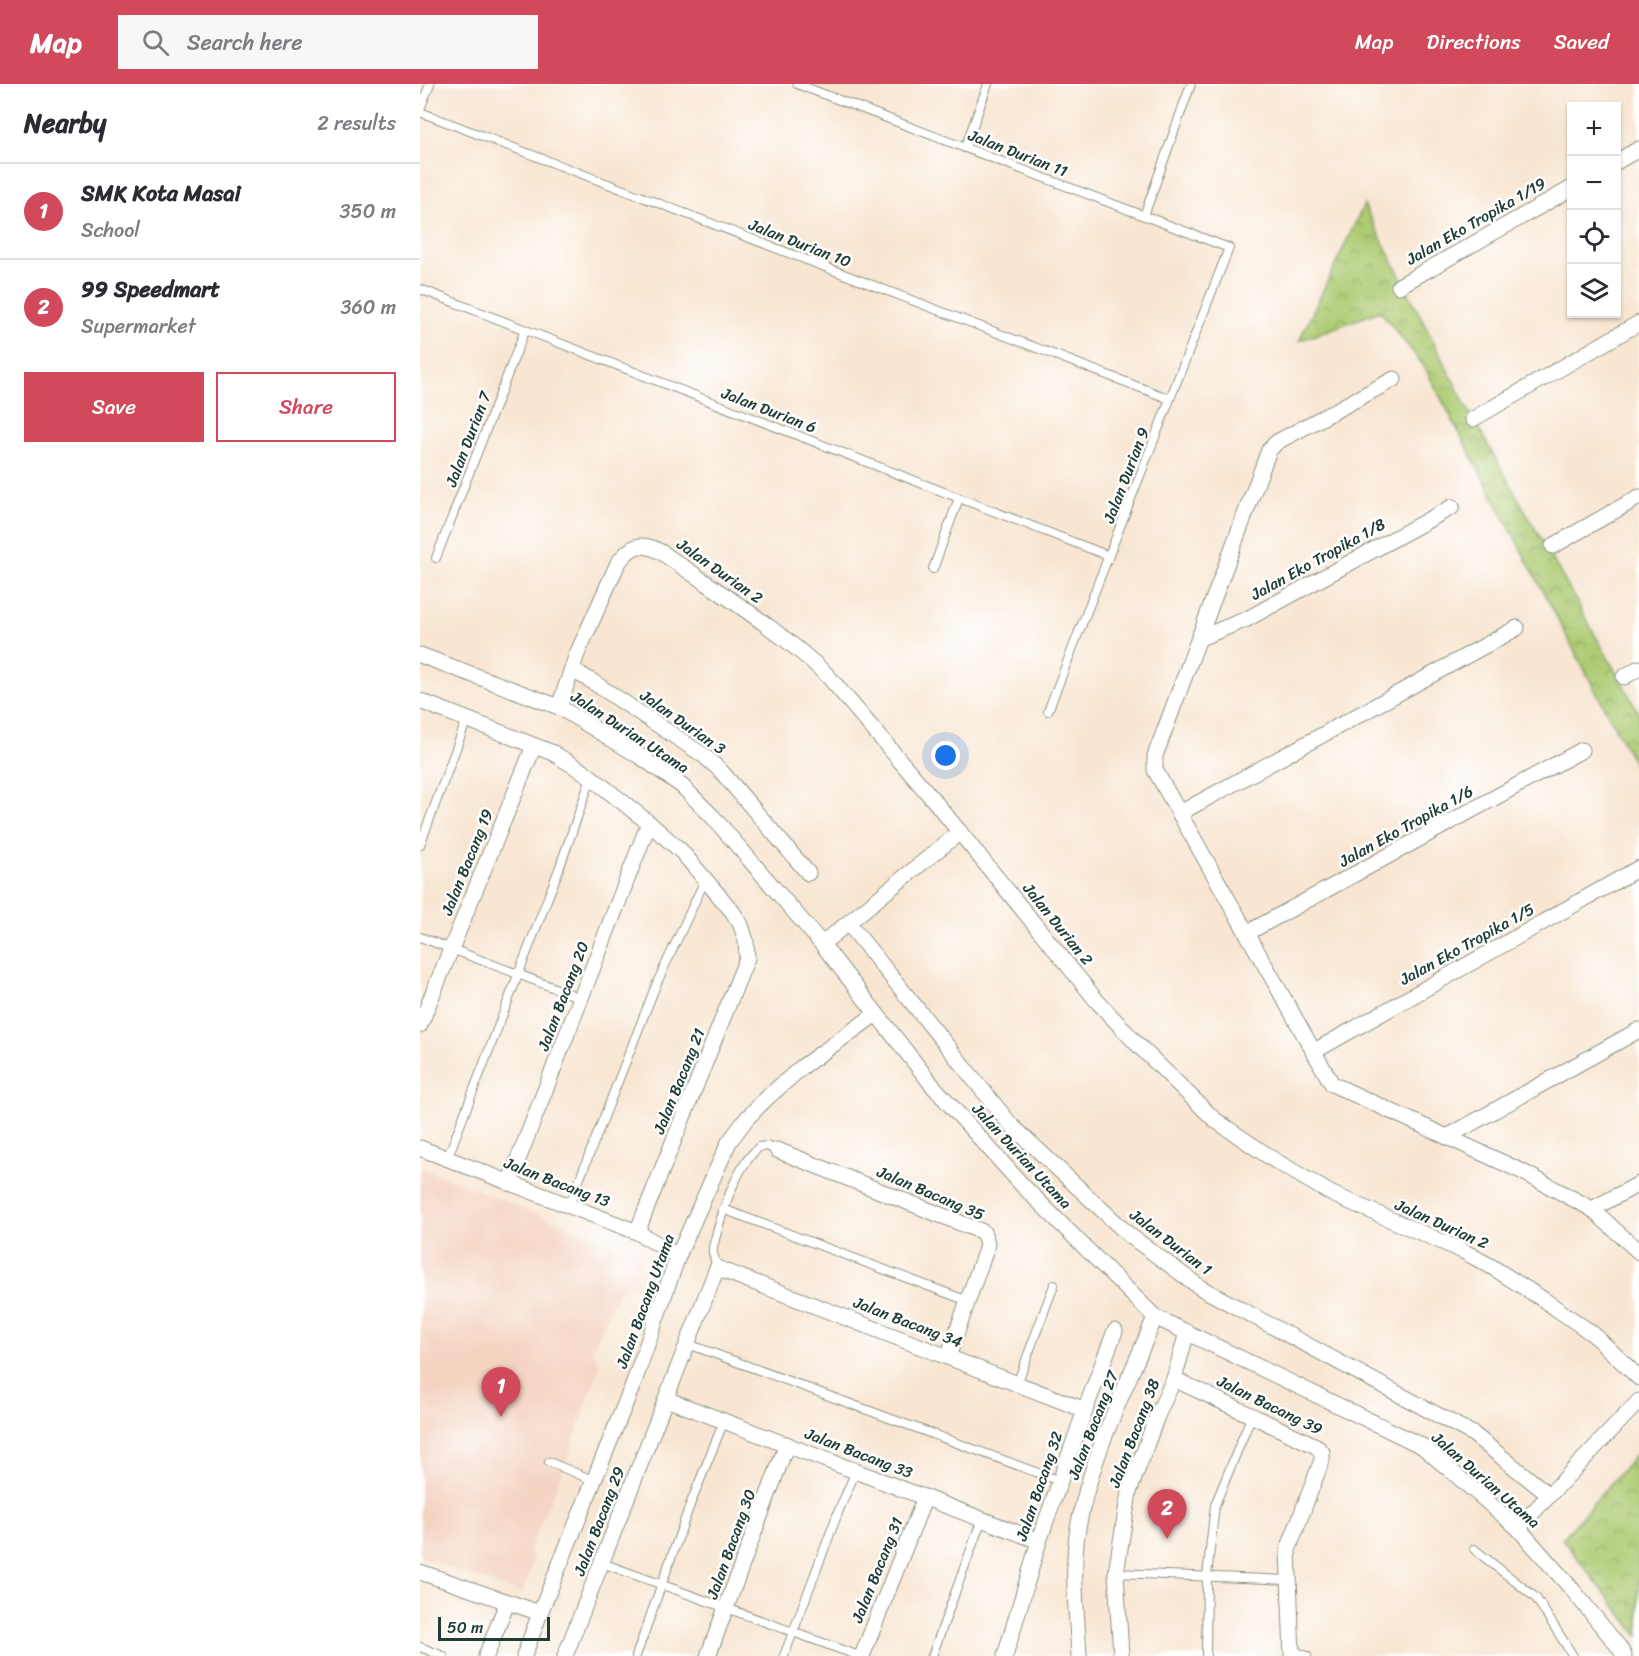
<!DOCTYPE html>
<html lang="en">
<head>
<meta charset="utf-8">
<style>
  body { margin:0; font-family:Sriracha,sans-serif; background:#f7f7f7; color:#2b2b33 }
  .controls { position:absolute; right:18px; top:18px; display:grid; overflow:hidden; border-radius:0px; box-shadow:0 2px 4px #0004 }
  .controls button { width:54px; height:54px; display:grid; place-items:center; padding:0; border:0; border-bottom:2px solid #e1e1e2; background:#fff; color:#2b2b33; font:30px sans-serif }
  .scale { position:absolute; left:18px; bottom:15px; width:112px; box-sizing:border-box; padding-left:6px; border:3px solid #1f3d34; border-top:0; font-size:16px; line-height:21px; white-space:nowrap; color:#1f3d34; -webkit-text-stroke:4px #fff; paint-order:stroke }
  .you { position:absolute; left:526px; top:672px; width:21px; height:21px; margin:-15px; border:4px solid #fff; border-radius:50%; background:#1a73e8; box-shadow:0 0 0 9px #1a73e833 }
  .badge { display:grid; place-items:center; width:39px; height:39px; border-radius:50%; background:#d1495b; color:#fff; font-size:20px; font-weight:700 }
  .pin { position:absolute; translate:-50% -50px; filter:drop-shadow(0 2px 3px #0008) }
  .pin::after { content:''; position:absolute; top:32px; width:21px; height:18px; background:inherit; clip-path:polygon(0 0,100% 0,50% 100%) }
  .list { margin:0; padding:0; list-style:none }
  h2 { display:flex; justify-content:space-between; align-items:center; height:78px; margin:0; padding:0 24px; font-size:26px }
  h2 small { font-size:20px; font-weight:400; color:#7c7c81 }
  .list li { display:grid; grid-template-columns:39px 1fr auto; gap:18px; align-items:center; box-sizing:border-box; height:96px; padding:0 24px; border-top:2px solid #e1e1e2 }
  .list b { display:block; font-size:22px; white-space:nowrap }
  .list p { margin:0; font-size:20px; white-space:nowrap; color:#7c7c81 }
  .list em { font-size:20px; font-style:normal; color:#7c7c81 }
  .actions { display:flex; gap:12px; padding:18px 24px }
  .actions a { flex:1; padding:14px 0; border:2px solid #d1495b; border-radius:0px; text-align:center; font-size:21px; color:#d1495b }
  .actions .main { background:#d1495b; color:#fff }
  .icon { flex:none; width:33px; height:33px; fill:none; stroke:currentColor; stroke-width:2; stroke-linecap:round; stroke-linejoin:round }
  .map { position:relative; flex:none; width:1219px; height:1572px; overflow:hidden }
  header { display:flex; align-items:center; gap:36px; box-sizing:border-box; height:84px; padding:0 30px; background:#d1495b; color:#fff }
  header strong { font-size:28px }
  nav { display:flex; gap:33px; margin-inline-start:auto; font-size:21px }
  .search { width:420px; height:54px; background:#f7f7f7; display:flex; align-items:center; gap:15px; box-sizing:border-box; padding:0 21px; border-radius:0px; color:#7c7c81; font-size:22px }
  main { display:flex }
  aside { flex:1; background:#fff }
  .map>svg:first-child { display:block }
</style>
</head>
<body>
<header>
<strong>Map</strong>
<div class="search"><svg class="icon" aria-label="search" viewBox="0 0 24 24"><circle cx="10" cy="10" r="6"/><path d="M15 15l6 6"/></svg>Search here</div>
<nav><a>Map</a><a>Directions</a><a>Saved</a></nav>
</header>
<main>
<aside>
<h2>Nearby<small>2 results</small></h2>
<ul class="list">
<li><span class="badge">1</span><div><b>SMK Kota Masai</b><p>School</p></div><em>350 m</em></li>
<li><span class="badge">2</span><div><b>99 Speedmart</b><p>Supermarket</p></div><em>360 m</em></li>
</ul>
<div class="actions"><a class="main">Save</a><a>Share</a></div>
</aside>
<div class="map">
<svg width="1219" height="1572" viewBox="0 0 1219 1572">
  <defs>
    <pattern id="park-crowns" width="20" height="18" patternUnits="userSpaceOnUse" patternTransform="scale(1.5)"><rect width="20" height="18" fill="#adcb72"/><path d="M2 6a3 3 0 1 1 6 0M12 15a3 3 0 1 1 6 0" fill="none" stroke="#8ca65e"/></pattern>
  </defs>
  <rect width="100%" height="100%" fill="#fff"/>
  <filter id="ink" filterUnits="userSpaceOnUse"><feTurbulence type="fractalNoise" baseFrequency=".0167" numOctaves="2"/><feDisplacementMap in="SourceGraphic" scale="12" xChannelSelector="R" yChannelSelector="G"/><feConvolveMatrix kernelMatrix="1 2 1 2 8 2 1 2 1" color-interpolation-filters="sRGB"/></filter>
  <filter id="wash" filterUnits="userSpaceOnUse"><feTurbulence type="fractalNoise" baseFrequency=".008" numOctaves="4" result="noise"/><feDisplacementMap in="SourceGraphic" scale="24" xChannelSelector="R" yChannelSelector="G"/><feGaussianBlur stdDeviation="1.35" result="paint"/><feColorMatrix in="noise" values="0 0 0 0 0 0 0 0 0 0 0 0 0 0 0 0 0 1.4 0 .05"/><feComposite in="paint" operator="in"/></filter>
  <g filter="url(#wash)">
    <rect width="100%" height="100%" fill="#f8e6d2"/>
    <!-- built -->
    <path fill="#f4d3c1" d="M0,1083L220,1172L224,1183V1193L218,1201L199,1206L173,1265L180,1282L144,1384L109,1466L113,1477L103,1510L0,1473Z"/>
    <!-- park -->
    <g fill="url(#park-crowns)" stroke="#668453" stroke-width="1.5">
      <path d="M944,121L1045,320L1219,629V689L1004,282L960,227L879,257Z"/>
      <path d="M1219,1367V1552L1142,1455Z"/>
    </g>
  </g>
  <g filter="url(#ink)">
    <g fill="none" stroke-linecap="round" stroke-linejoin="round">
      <defs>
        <g id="lane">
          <path d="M377,0L809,164L628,627"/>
          <path d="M0,25L10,0"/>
          <path d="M0,28L750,315"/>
          <path d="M545,64L568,0"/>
          <path d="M724,132L771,0"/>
          <path d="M0,205L689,472"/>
          <path d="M16,474L105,246"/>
          <path d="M513,485L539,414"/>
          <path d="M0,761L47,635"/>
          <path d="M0,853L161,914"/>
          <path d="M27,1075L139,785L171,694"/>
          <path d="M149,1122L236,901L285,796"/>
          <path d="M303,1125L548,1217"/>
          <path d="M297,1184L293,1169V1163C301,1132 314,1085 339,1063L346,1062L357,1066"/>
          <path d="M268,1260L640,1397"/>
          <path d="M597,1300L634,1201"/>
          <path d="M129,1378L175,1397"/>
          <path d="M1054,1465L1116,1514L1153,1572"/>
          <path d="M182,1479L439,1572"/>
          <path d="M696,1489L869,1496"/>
          <path d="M0,1563L23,1572"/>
          <path d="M872,1566L887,1572"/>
          <path d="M216,1572L270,1421L304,1337"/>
          <path d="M364,1572L419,1426L436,1387"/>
          <path d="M512,1572L562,1435"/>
          <path d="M786,1572L787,1492L795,1421L832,1331"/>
        </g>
        <g id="street">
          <path d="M1196,78L1219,65"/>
          <path d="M979,202L1152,104"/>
          <path d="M974,295L857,358L849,366L735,672V686L912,1000L1101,1087L1172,1125L1219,1168"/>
          <path d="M1053,335L1219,239"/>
          <path d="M1133,462L1219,413"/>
          <path d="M780,554L827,535L1032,423"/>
          <path d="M0,571L139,623L221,673L262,702L293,733L402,860L513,1002L604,1103L735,1233L1002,1362L1098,1444L1151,1504L1199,1563L1204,1572"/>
          <path d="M152,586L170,596L283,671L300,686L388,789"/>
          <path d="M1204,593L1219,584"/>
          <path d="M0,617L133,669L167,690L229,739L261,767L312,827L321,841L326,857L327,874L217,1148"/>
          <path d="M139,623L157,570L198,479C211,461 221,457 241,468C297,507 359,545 408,592L516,719L677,917L715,958L795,1036L854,1076L912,1110L1043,1167L1072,1183L1124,1216L1173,1250L1219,1294"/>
          <path d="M760,729L1097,544"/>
          <path d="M428,839L590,1040L709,1151L781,1204L1053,1350L1129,1411"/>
          <path d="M827,849L1162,666"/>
          <path d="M402,860L540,748"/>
          <path d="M0,941L114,662"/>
          <path d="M893,968L1219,784"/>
          <path d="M1027,1053L1219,946"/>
          <path d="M0,1064L217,1148L258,1172"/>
          <path d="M357,1066L563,1148L567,1159L566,1165L528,1273"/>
          <path d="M89,1099L229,739"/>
          <path d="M1172,1125L1219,1100"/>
          <path d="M754,1295L896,1362L902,1368V1376L868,1466L872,1572"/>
          <path d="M246,1315L619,1457"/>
          <path d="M1098,1444L1219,1317"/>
          <path d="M0,1488L120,1529"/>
          <path d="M66,1572L87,1519"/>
          <path d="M104,1572L120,1529L214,1298L258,1172L309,1058L327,1034L349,1012L382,983L456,930"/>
          <path d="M145,1572L297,1184L665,1326"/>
          <path d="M288,1572L367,1360"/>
          <path d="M442,1572L505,1413"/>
          <path d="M585,1572L619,1457L665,1326L695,1247"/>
          <path d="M659,1572C657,1530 651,1485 658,1444C671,1370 707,1302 735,1233"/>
          <path d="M701,1572L696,1489L709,1408L737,1332L754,1295L767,1248"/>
        </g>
      </defs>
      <!-- lane casing -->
      <use href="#lane" stroke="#8c9283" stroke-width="10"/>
      <!-- street casing -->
      <use href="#street" stroke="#8c9283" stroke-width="17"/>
      <!-- lane -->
      <use href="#lane" stroke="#fff" stroke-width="8"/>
      <!-- street -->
      <use href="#street" stroke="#fff" stroke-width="15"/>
    </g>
  </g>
  <g text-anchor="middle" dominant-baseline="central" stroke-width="5" stroke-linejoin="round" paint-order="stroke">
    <!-- street labels -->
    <g font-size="16" fill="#1f3d34" stroke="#fff">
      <text transform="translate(598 69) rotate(21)">Jalan Durian 11</text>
      <text transform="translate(1056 137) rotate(-30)">Jalan Eko Tropika 1/19</text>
      <text transform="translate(380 159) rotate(21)">Jalan Durian 10</text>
      <text transform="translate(349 326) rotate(21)">Jalan Durian 6</text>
      <text transform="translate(48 355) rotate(-69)">Jalan Durian 7</text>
      <text transform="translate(706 391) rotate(-69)">Jalan Durian 9</text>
      <text transform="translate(898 475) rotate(-29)">Jalan Eko Tropika 1/8</text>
      <text transform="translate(300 487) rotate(35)">Jalan Durian 2</text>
      <text transform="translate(263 638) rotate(35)">Jalan Durian 3</text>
      <text transform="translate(210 648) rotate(33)">Jalan Durian Utama</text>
      <text transform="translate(986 742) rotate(-29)">Jalan Eko Tropika 1/6</text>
      <text transform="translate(47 778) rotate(-68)">Jalan Bacang 19</text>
      <text transform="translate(638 840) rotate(51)">Jalan Durian 2</text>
      <text transform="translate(1047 860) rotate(-29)">Jalan Eko Tropika 1/5</text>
      <text transform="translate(143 912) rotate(-69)">Jalan Bacang 20</text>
      <text transform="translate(259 997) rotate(-68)">Jalan Bacang 21</text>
      <text transform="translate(602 1072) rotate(47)">Jalan Durian Utama</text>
      <text transform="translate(137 1098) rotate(21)">Jalan Bacang 13</text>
      <text transform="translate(511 1109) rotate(23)">Jalan Bacang 35</text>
      <text transform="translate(1022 1140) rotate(24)">Jalan Durian 2</text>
      <text transform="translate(751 1158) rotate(37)">Jalan Durian 1</text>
      <text transform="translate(225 1217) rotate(-70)">Jalan Bacang Utama</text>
      <text transform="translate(488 1238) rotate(21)">Jalan Bacang 34</text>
      <text transform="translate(850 1321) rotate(26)">Jalan Bacang 39</text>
      <text transform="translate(673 1341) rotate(-69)">Jalan Bacang 27</text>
      <text transform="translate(714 1349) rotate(-69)">Jalan Bacang 38</text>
      <text transform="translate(439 1369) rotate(21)">Jalan Bacang 33</text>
      <text transform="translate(1066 1396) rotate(41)">Jalan Durian Utama</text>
      <text transform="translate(619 1402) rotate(-71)">Jalan Bacang 32</text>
      <text transform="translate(179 1437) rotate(-69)">Jalan Bacang 29</text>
      <text transform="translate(311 1460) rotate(-70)">Jalan Bacang 30</text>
      <text transform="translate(457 1486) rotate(-68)">Jalan Bacang 31</text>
    </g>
  </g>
</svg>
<div class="controls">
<button>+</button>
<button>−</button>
<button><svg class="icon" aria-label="locate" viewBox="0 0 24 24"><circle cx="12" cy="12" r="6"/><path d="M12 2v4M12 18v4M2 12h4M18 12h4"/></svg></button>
<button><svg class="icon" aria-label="layers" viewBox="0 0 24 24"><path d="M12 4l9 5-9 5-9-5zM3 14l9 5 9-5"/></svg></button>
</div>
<div class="scale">50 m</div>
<div class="you"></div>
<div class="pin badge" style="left:81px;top:1333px">1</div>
<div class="pin badge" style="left:747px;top:1455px">2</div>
</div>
</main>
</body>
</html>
